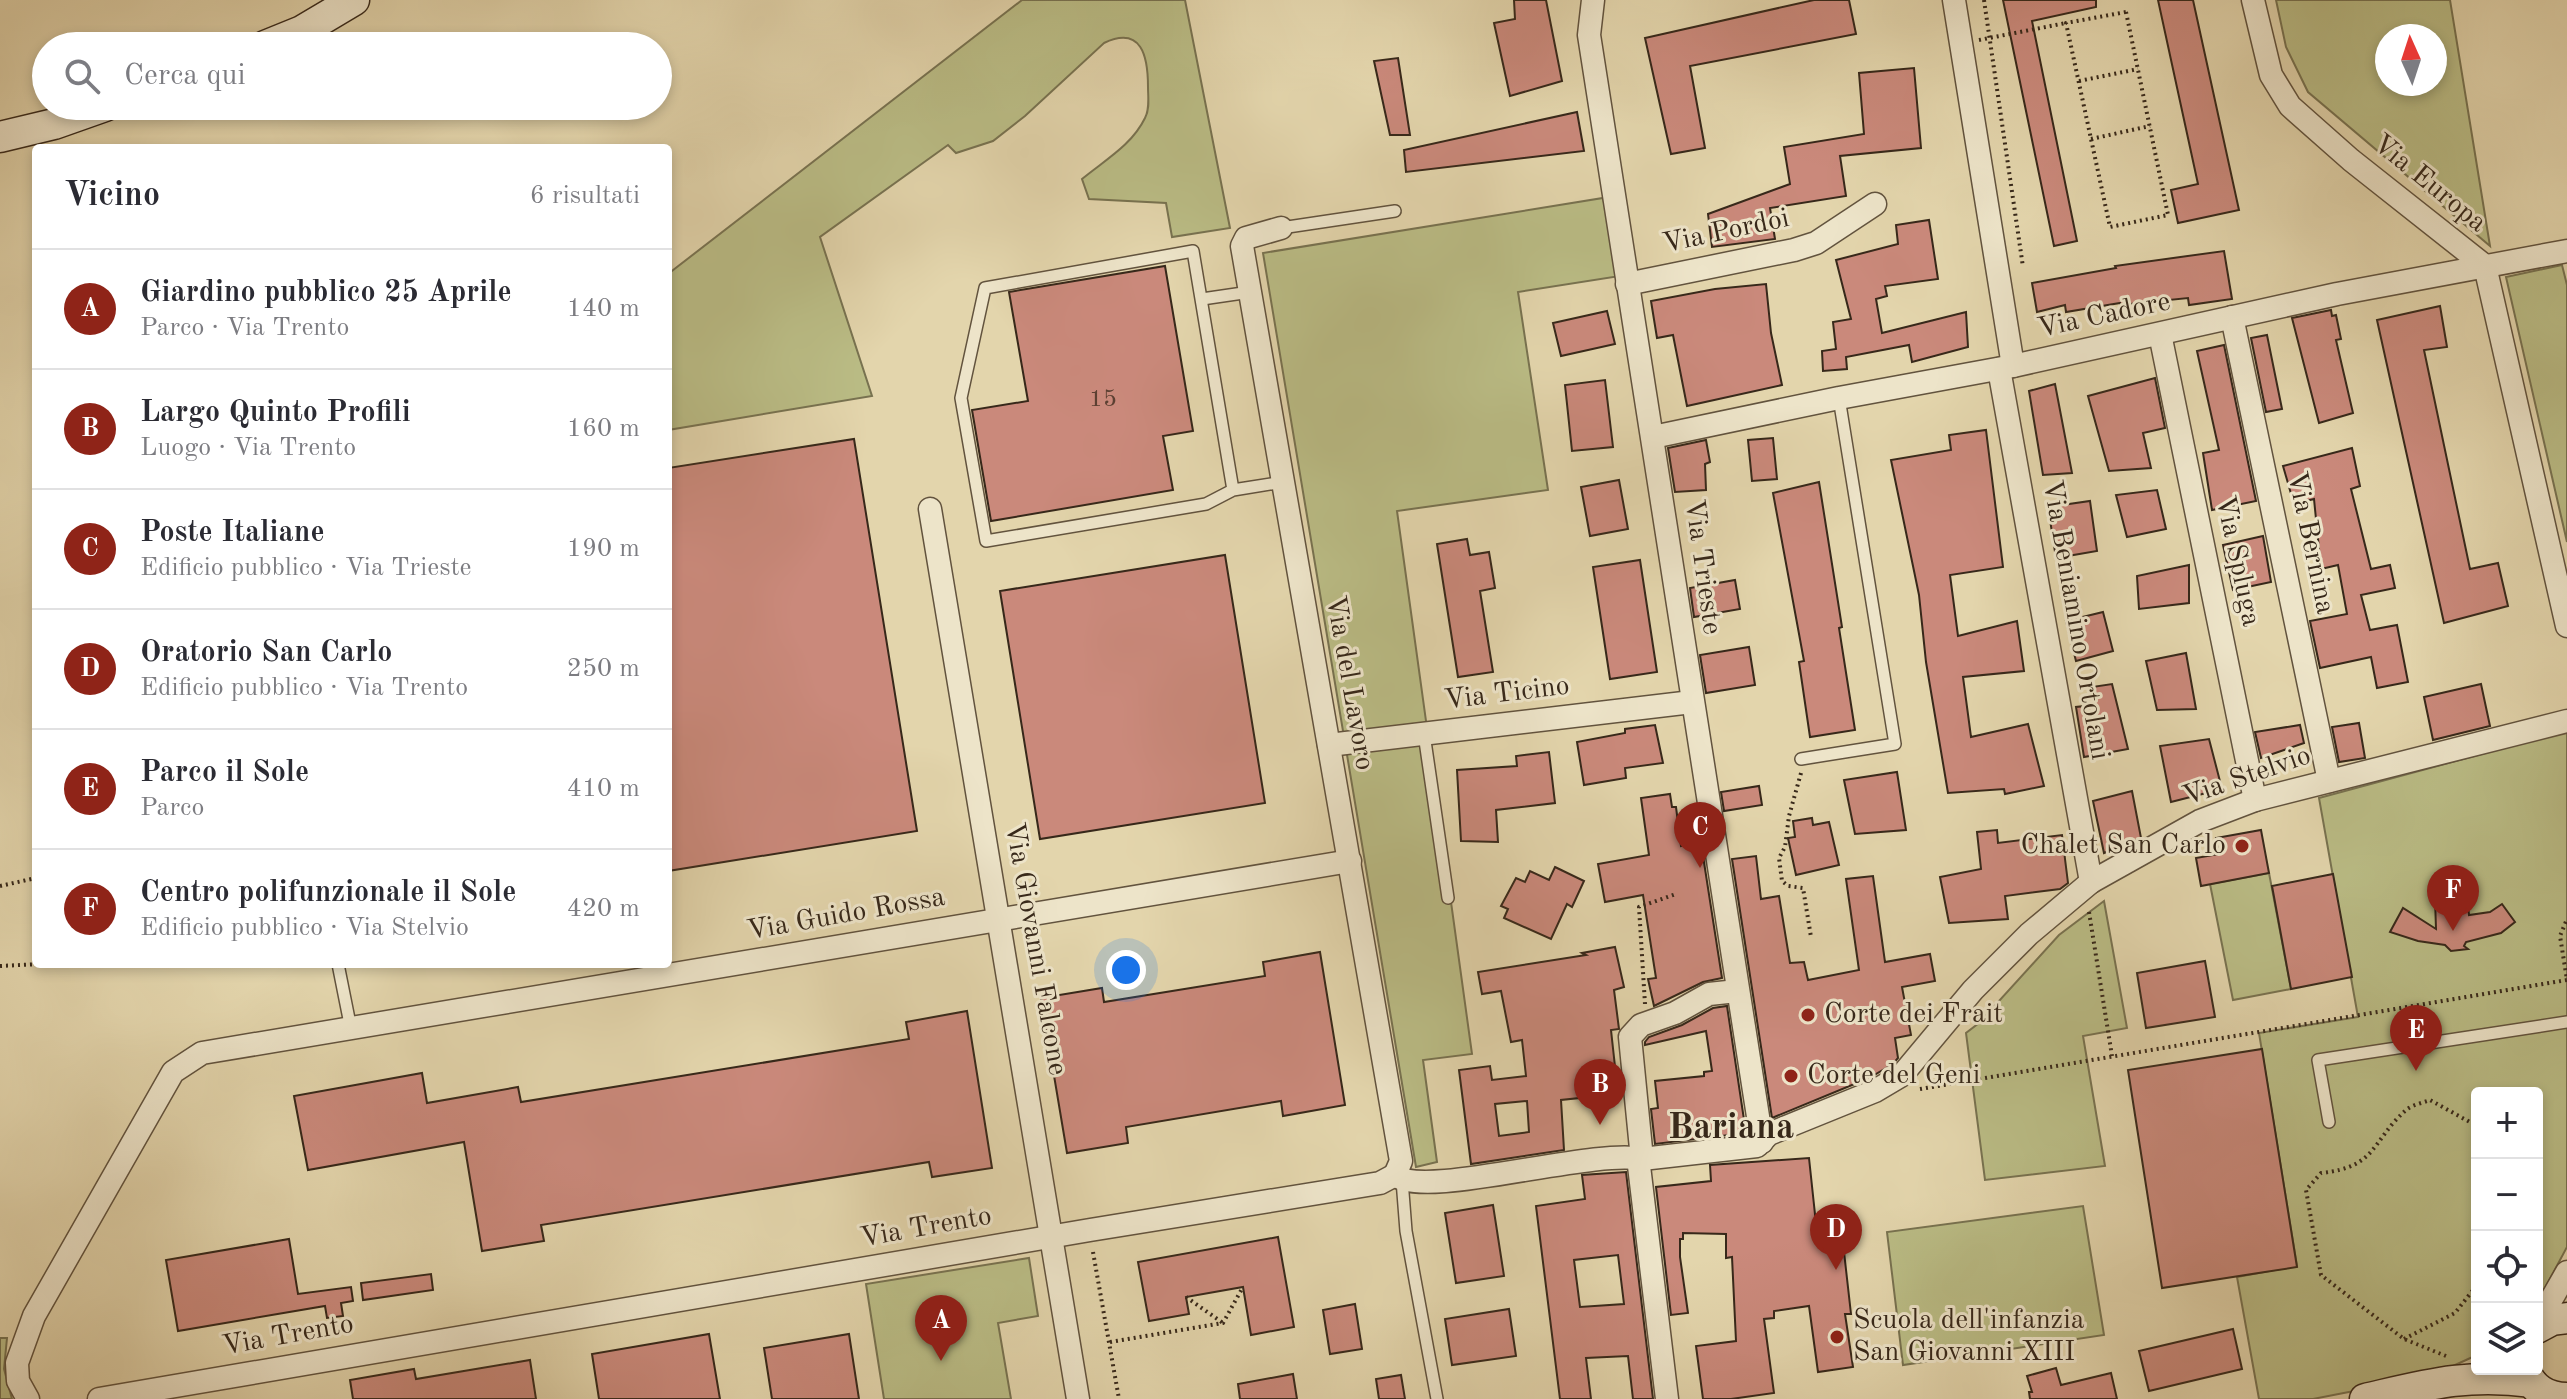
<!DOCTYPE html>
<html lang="it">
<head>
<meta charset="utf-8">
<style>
  body { margin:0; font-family:"Old Standard TT",serif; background:#f7f7f7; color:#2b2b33 }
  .controls { position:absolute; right:24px; bottom:24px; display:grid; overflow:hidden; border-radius:8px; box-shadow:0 4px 12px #0003 }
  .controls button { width:72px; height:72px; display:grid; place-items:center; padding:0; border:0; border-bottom:2px solid #e1e1e2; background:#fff; color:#2b2b33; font:40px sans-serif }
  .compass { position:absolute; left:2375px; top:24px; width:72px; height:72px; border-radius:50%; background:#fff; box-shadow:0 4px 12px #0003; rotate:357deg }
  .you { position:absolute; left:1126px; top:970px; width:28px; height:28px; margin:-20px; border:6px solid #fff; border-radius:50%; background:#1a73e8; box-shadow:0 0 0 12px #1a73e833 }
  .badge { display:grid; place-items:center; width:52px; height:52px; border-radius:50%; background:#8f2418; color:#fff; font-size:26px; font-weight:700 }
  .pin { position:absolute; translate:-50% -66px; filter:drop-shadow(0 2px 4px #0008) }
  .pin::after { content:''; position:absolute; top:42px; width:28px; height:24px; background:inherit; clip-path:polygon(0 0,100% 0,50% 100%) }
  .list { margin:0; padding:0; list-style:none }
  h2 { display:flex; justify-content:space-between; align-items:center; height:104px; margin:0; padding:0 32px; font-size:34px }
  h2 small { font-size:26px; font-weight:400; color:#7c7c81 }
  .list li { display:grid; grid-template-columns:52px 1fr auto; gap:24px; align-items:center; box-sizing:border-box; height:120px; padding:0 32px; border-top:2px solid #e1e1e2 }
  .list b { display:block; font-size:30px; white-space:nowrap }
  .list p { margin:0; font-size:26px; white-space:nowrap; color:#7c7c81 }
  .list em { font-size:26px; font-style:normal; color:#7c7c81 }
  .icon { flex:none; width:44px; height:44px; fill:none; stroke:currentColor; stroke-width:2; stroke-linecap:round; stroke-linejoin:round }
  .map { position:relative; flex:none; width:2567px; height:1399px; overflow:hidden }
  .search { position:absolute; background:#fff; box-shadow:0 4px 12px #0003; left:32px; top:32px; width:640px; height:88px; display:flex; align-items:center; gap:20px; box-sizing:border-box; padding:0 28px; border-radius:44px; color:#7c7c81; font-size:30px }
  .panel { position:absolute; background:#fff; box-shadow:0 4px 12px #0003; left:32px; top:144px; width:640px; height:824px; border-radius:8px }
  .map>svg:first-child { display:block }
</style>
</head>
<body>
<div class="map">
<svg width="2567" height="1399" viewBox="0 0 2567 1399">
  <rect width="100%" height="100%" fill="#e3d5ac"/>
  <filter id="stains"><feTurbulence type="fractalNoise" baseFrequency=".0025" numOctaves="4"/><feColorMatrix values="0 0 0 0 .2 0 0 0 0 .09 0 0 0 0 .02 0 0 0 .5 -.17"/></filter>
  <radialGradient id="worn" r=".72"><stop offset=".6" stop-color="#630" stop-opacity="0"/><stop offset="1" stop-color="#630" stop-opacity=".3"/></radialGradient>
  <!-- green -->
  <g fill="#babc85" stroke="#787250" stroke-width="2" fill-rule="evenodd">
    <path d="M1022,0H1185L1230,228L1172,237L1166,203L1089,199L1082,179C1105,160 1132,145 1145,118C1150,109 1148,97 1148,87C1148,57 1142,25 1104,43L1025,116L993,141L956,153L948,145L820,237L872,396L668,430V274Z"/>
    <path d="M2276,0H2450L2490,246L2308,92L2286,47ZM2387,36H2435V84H2387Z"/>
    <path d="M1603,198L1620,276L1518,292L1548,490L1397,511L1472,1054L1423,1060L1437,1162L1416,1167L1263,253Z"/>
    <path d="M2562,265L2567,285V542L2506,277Z"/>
    <path d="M2567,731V1247L2537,1303V1093H2477V1355L2431,1376L2313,1399H2259L2237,1277L2297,1266L2259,1033L2358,1017L2319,798Z"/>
    <path d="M2269,873L2291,989L2233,1000L2210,884Z"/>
    <path d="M2104,901L2127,1028L2083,1036L2105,1166L1985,1180L1966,1033L1979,1023L2059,935Z"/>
    <path d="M2083,1206L2104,1335L1903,1365L1887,1232Z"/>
    <path d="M1029,1258L1038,1316L998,1323L1011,1399H884L866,1284Z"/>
    <path d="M0,1338H7L4,1369L12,1399H0Z"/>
  </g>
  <!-- building -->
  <g fill="#ca897b" stroke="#37281a" stroke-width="2" fill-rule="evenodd">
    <path d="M1514,0H1546L1562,81L1510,96L1494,23L1515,19Z"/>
    <path d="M1814,0H1849L1856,34L1690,66L1705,148L1671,154L1645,38Z"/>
    <path d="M2003,0H2096V7L2032,21L2077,241L2054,246Z"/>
    <path d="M2158,0H2193L2239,210L2178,223L2171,190L2198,184Z"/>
    <path d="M1398,58L1410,135H1390L1374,61Z"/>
    <path d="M1914,68L1921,148L1840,156L1846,196L1770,208L1775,239L1712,247L1708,214L1790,184L1784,147L1864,134L1859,73Z"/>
    <path d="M1577,112L1584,151L1406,172L1404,150Z"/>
    <path d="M1929,220L1938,279L1885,286L1887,296L1876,299L1882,333L1966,312L1968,347L1912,362L1909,345L1846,357L1847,369L1823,371L1822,351L1836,349L1833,322L1851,319L1836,260L1898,244L1896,225Z"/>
    <path d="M2224,251L2232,299L2189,305L2188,298L2120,305V303L2066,312L2065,305L2037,312L2032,283L2116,268L2115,266Z"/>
    <path d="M1165,266L1193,431L1163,436L1173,490L991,521L972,410L1028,401L1009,292Z"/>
    <path d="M1766,284L1771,333L1782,385L1687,406L1673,335L1657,338L1651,301L1715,289Z"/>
    <path d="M2440,306L2447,347L2424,350L2470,569L2498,563L2508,606L2444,623L2377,320Z"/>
    <path d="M2331,310L2332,316L2336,315L2341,339L2336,340L2353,413L2319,423L2292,318Z"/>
    <path d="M1607,311L1615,344L1561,356L1553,323Z"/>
    <path d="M2267,335L2282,409L2266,412L2251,338Z"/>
    <path d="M2224,345L2256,501L2212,510L2203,453L2219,450L2197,351Z"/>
    <path d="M2155,378L2165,428L2143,433L2151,468L2109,471L2088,396Z"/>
    <path d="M1605,380L1613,447L1572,451L1565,385Z"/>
    <path d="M2055,384L2072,473L2043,475L2029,391Z"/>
    <path d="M1986,430L2003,567L1950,575L1958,636L2017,621L2024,671L1963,677L1971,737L2028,724L2044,786L2005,794L2004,789L1948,793L1926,662L1919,595L1891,460L1951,450L1949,435Z"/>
    <path d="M1773,438L1777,479L1752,481L1748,440Z"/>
    <path d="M854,439L917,831L668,871V468Z"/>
    <path d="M1706,440L1710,462L1705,464L1706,490L1675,492L1668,448Z"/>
    <path d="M2352,448L2360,486L2351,489L2371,569L2390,565L2395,588L2361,595L2370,630L2397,625L2408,682L2377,688L2371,657L2320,668L2310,621L2347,614L2338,565L2321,569L2314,499L2294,504L2283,466Z"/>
    <path d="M1619,480L1628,529L1590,536L1581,487Z"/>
    <path d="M1819,482L1842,627L1839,628L1855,730L1810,737L1799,662L1804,661L1773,493Z"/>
    <path d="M2157,490L2166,529L2127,537L2116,495Z"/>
    <path d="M2090,501L2097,551L2056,558L2048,507Z"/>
    <path d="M2263,536L2271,582L2233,590L2223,545Z"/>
    <path d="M1467,539L1470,555L1489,552L1495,588L1480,591L1493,672L1458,677L1437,544Z"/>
    <path d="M1225,555L1265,803L1040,839L1000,591Z"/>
    <path d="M1640,560L1657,672L1610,679L1593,567Z"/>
    <path d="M2189,565V603L2139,609L2137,576Z"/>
    <path d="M1735,580L1740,609L1694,617L1690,588Z"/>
    <path d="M2103,612L2113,651L2076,661L2066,621Z"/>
    <path d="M1749,647L1755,685L1706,693L1700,655Z"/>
    <path d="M2186,653L2196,709L2157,710L2146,661Z"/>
    <path d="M2112,684L2128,749L2084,757L2076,707L2095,705L2092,687Z"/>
    <path d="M2481,684L2490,726L2433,740L2424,697Z"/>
    <path d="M2359,723L2365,758L2339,762L2332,727Z"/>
    <path d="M1655,725L1663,763L1625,768L1626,778L1584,785L1577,742L1625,733V729Z"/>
    <path d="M2300,725L2304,743L2261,758L2255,732Z"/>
    <path d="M2209,739L2222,789L2171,802L2160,746Z"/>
    <path d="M1549,752L1555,803L1496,810L1498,842L1461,841L1457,770L1517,766L1516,756Z"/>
    <path d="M1897,772L1906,830L1855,834L1844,780Z"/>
    <path d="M1759,786L1762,805L1724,811L1721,792Z"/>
    <path d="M2132,791L2141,838L2104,853L2093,801Z"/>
    <path d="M1670,794L1672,807H1676L1681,846L1701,843L1722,978L1703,982L1654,1006L1648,979L1656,978L1643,895L1605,902L1598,864L1649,855L1641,798Z"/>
    <path d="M1812,818L1813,825L1829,822L1839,865L1796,875L1788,838L1795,837L1793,821Z"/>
    <path d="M1997,830L1998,843L2062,835L2068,883L2060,889L2005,896L2008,919L1949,923L1940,877L1981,869L1977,832Z"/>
    <path d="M2261,830L2269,873L2201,886L2196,858L2219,854L2216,838Z"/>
    <path d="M1756,856L1761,899L1779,896L1790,963L1804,962L1808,980L1859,970L1846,879L1873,876L1885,962L1930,954L1935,981L1902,987L1911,1035L1895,1038L1898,1058L1893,1064L1869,1078L1772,1118L1732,859Z"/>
    <path d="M1555,867L1584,881L1572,907L1567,904L1551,939L1504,918L1508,909L1501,906L1516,878L1525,882L1530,871L1549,880Z"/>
    <path d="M2333,874L2352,977L2291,989L2272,886Z"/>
    <path d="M2449,892L2467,896L2469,915L2490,912L2502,904L2515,922L2501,933L2466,942L2464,946L2468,949L2451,951L2445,945L2418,941L2390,932L2403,908L2436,929L2435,898Z"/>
    <path d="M1615,947L1624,987L1614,990L1619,1029L1611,1030L1618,1094L1561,1100L1564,1150L1471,1164L1459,1070L1490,1066L1492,1080L1526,1076L1522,1040L1511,1042L1501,991L1482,994L1478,972L1586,955L1582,953ZM1527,1101L1529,1132L1499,1136L1495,1104Z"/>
    <path d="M1320,952L1345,1105L1283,1116L1281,1101L1126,1127L1128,1143L1067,1153L1041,998L1102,988L1104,1002L1265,976L1263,962Z"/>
    <path d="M2205,961L2215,1017L2146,1028L2137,973Z"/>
    <path d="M1727,1006L1746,1133L1655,1144L1651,1109L1658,1108L1655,1081L1704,1076V1072L1712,1071L1706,1031L1645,1045V1042L1649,1037L1682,1025L1713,1008Z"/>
    <path d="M967,1011L992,1168L932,1177L929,1162L541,1225L544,1241L482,1251L464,1142L308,1170L294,1096L422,1073L427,1103L518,1087L521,1102L909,1039L906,1022Z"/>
    <path d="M2262,1049L2297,1267L2162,1288L2128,1070Z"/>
    <path d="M1809,1158L1817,1233L1828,1232L1829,1245L1843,1243L1851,1314H1845L1853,1367L1818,1372L1809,1306L1774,1311V1318L1764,1319L1774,1393L1731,1399H1703L1696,1346L1736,1341L1732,1257L1726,1258V1234L1683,1233V1239H1680V1257L1688,1313L1671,1315L1656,1187L1711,1181L1710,1165Z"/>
    <path d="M1626,1172L1653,1399H1633L1628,1356L1586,1358L1591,1399H1560L1536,1206L1585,1199L1582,1175ZM1618,1255L1624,1304L1580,1307L1574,1260Z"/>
    <path d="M1493,1205L1504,1276L1456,1283L1445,1213Z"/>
    <path d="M1278,1237L1294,1327L1251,1335L1243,1287L1186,1297L1189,1314L1149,1321L1138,1262Z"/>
    <path d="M289,1239L298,1294L351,1287L353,1301L341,1303L343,1316L327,1318L325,1306L178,1331L166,1260Z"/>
    <path d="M431,1274L433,1290L363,1300L361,1283Z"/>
    <path d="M1355,1304L1362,1349L1330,1354L1323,1310Z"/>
    <path d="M1509,1309L1516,1356L1452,1365L1445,1319Z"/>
    <path d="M2233,1329L2242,1369L2149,1391L2139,1351Z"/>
    <path d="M709,1334L720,1399H599L592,1354Z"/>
    <path d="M849,1334L859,1399H772L764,1348Z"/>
    <path d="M530,1360L536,1399H353L350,1380L414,1369L416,1379Z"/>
    <path d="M2056,1368L2061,1385L2111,1373L2117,1399H2030L2029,1392H2032L2027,1376Z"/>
    <path d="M1293,1374L1297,1399H1240L1238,1384Z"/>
    <path d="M1401,1375L1405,1399H1379L1376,1379Z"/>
  </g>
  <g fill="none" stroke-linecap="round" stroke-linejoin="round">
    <defs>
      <g id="lane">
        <path d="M1281,228L1395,211"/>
        <path d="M1202,299L1250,292"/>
        <path d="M1233,490L1193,251L985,288L961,398L986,541L1206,504L1233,490L1283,482"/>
        <path d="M1424,734L1448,898"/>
        <path d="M1801,759L1895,744L1839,398"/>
        <path d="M338,964L351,1029"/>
        <path d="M2329,1122L2318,1060L2567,1022"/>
        <path d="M1402,1180L1406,1231L1437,1399"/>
      </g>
      <g id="street">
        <path d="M1593,0L1589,35L1762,1142"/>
        <path d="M1954,0L2013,366"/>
        <path d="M2253,0L2271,75L2290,106L2351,160L2485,266L2567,626"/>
        <path d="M1281,228L1246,238L1242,246L1401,1161L1395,1175"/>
        <path d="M1627,284L1794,250L1816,243L1875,204"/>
        <path d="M2232,317L2329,781"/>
        <path d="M2160,334L2255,800"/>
        <path d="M1999,369L2091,882"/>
        <path d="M1653,437L1839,398L2013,366L2337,294L2567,251"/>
        <path d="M930,509L1078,1399"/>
        <path d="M1329,745L1692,702"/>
        <path d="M1395,1175C1422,1200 1594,1148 1642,1159L1757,1146L1769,1134L1875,1091L1902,1075L1973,990L2029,934L2091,882L2200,821L2255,800L2567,721"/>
        <path d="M2540,1325L2547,1307L2567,1272"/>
        <path d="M28,1399L18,1381L17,1363L34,1316L173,1072L202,1053L1350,861"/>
        <path d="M99,1399L1090,1230L1380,1183L1395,1175"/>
        <path d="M1667,1399L1639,1166L1642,1159L1630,1037L1641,1025L1675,1013L1709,994L1737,991"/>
      </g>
      <g id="secondary">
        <path d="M265,46L302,31L354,0"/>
        <path d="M0,137L54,124L105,106"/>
        <path d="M2537,1328L2552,1320L2567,1318"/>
        <path d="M2524,1369C2532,1388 2546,1398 2567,1398"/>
        <path d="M2365,1399C2426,1385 2467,1373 2531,1382"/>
      </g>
    </defs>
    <!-- lane casing -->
    <use href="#lane" stroke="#62533e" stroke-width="14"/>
    <!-- street casing -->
    <use href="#street" stroke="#62533e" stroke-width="25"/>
    <!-- secondary casing -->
    <use href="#secondary" stroke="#37281a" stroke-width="33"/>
    <!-- path -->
    <g stroke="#37281a" stroke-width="4" stroke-dasharray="2 4" stroke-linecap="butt">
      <path d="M1984,0L2023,267"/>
      <path d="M2126,12L2168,215L2110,227L2066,23Z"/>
      <path d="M1979,40L2066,23"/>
      <path d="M220,46L244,36"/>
      <path d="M2079,81L2138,69"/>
      <path d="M2091,139L2150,126"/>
      <path d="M1801,773L1789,816L1785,847L1779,858L1782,881L1788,886L1803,888L1811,937"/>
      <path d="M0,886L36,878"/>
      <path d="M2089,912L2112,1056"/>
      <path d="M0,966L41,964"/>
      <path d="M1645,1004L1639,907L1676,894"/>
      <path d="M1920,1089L2567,980L2560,936L2567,919"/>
      <path d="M1093,1252L1119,1399"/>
      <path d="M1186,1297L1223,1323"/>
      <path d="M2404,1339L2455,1313L2477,1285"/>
      <path d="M1110,1342L1223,1323L1243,1287"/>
      <path d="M2446,1356L2404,1339L2321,1275L2306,1190L2321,1173C2378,1167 2371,1141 2406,1110C2412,1105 2422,1103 2430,1100L2477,1126"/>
    </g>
    <!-- lane -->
    <use href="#lane" stroke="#ede4c9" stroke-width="11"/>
    <!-- street -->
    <use href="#street" stroke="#ede4c9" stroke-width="22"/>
    <!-- secondary -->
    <use href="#secondary" stroke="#ede4c9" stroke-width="30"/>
  </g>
  <!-- markers -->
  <g fill="#8f2418" stroke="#ede4c9" stroke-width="3">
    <circle cx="2242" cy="846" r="8"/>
    <circle cx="1808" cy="1015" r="8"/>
    <circle cx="1791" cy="1076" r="8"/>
    <circle cx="1837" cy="1337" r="8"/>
  </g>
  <g text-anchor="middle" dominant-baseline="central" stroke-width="6" stroke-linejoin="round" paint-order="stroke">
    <!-- number labels -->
    <g font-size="24" fill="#5c4032">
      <text x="1103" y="400">15</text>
    </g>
    <!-- street labels -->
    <g font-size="28" fill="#37281a" stroke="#ede4c9">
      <text transform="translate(2429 184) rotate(39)">Via Europa</text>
      <text transform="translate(1726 232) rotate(-12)">Via Pordoi</text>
      <text transform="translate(2104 316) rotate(-12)">Via Cadore</text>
      <text transform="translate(2310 543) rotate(78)">Via Bernina</text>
      <text transform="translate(2237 561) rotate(78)">Via Spluga</text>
      <text transform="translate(1702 567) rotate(82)">Via Trieste</text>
      <text transform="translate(2075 620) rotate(80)">Via Beniamino Ortolani</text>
      <text transform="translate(1349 683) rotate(80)">Via del Lavoro</text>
      <text transform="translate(1507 694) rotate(-7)">Via Ticino</text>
      <text transform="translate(2247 777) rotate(-19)">Via Stelvio</text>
      <text transform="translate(846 915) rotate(-10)">Via Guido Rossa</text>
      <text transform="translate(1035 949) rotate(80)">Via Giovanni Falcone</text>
      <text transform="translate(926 1228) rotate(-10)">Via Trento</text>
      <text transform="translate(288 1336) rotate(-10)">Via Trento</text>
    </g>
    <!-- poi labels -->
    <g font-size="28" fill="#37281a" stroke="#ede4c9" text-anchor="start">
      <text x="2226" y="846" text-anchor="end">Chalet San Carlo</text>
      <text x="1824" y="1015">Corte dei Frait</text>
      <text x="1807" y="1076">Corte del Geni</text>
      <text x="1853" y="1321">Scuola dell'infanzia<tspan x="1853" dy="32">San Giovanni XIII</tspan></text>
    </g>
    <!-- district labels -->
    <g font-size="36" font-weight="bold" fill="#37281a" stroke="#ede4c9">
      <text x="1731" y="1129">Bariana</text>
    </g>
  </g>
  <rect width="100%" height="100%" filter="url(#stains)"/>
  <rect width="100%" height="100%" fill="url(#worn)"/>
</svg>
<div class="controls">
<button>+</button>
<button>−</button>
<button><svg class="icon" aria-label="locate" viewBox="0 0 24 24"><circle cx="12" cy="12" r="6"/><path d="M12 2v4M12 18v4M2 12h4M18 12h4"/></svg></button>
<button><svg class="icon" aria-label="layers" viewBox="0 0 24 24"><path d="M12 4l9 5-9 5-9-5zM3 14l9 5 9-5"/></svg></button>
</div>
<svg class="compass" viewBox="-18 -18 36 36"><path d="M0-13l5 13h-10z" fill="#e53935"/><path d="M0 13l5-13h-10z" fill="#7c7c81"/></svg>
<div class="you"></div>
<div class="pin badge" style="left:941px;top:1361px">A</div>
<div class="pin badge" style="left:1600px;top:1125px">B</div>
<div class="pin badge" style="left:1700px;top:868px">C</div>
<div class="pin badge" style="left:1836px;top:1270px">D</div>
<div class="pin badge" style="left:2416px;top:1071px">E</div>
<div class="pin badge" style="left:2453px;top:931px">F</div>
<div class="search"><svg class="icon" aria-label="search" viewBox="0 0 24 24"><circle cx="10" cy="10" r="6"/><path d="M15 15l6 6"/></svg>Cerca qui</div>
<section class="panel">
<h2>Vicino<small>6 risultati</small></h2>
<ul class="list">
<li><span class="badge">A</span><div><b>Giardino pubblico 25 Aprile</b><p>Parco · Via Trento</p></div><em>140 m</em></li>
<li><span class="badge">B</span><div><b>Largo Quinto Profili</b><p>Luogo · Via Trento</p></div><em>160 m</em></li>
<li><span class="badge">C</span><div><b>Poste Italiane</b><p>Edificio pubblico · Via Trieste</p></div><em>190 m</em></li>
<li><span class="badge">D</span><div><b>Oratorio San Carlo</b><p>Edificio pubblico · Via Trento</p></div><em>250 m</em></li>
<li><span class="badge">E</span><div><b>Parco il Sole</b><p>Parco</p></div><em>410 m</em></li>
<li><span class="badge">F</span><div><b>Centro polifunzionale il Sole</b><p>Edificio pubblico · Via Stelvio</p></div><em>420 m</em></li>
</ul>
</section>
</div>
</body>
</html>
